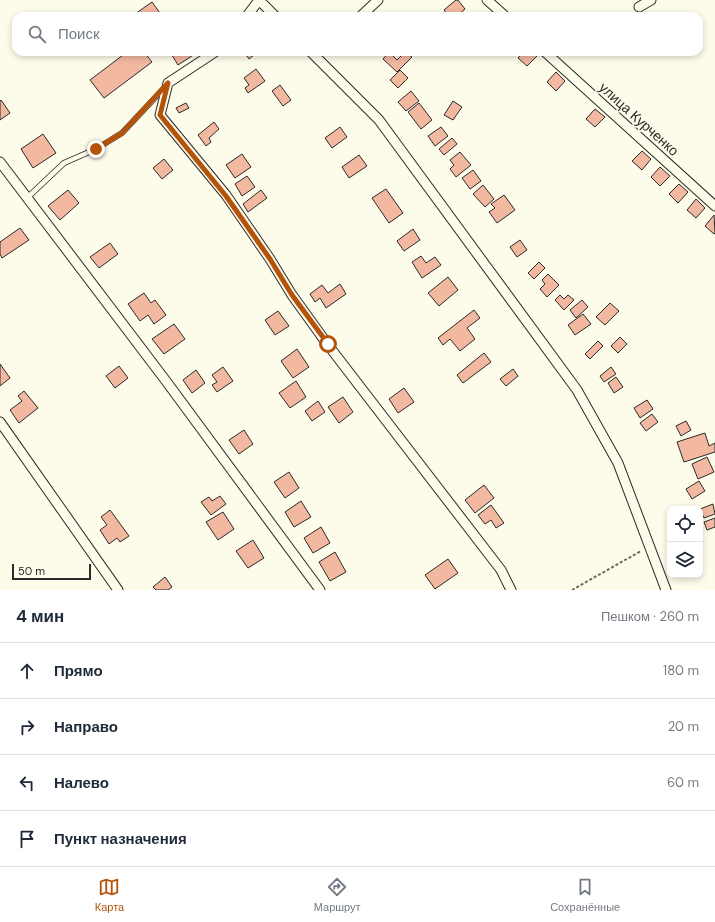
<!DOCTYPE html>
<html lang="ru">
<head>
<meta charset="utf-8">
<style>
  body { margin:0; font-family:"DM Sans",sans-serif; background:#f2f2f3; color:#1f2937 }
  .controls { position:absolute; right:12px; bottom:12px; display:grid; overflow:hidden; border-radius:8px; box-shadow:0 2px 6px #0003 }
  .controls button { width:36px; height:36px; display:grid; place-items:center; padding:0; border:0; border-bottom:1px solid #e0e1e3; background:#fff; color:#1f2937; font:20px sans-serif }
  .scale { position:absolute; left:12px; bottom:10px; width:79px; box-sizing:border-box; padding-left:4px; border:2px solid #2b2b2b; border-top:0; font-size:11px; line-height:14px; white-space:nowrap; color:#2b2b2b; -webkit-text-stroke:3px #fdfbea; paint-order:stroke }
  .stop { position:absolute; width:12px; height:12px; margin:-9px; border:3px solid #b45309; border-radius:50%; background:#fff }
  .stop.end { background:#b45309; border-color:#fff; box-shadow:0 1px 4px #0008 }
  .list { margin:0; padding:0; list-style:none }
  h2 { display:flex; justify-content:space-between; align-items:center; height:52px; margin:0; padding:0 16px; font-size:17px }
  h2 small { font-size:13px; font-weight:400; color:#747a83 }
  .list li { display:grid; grid-template-columns:26px 1fr auto; gap:12px; align-items:center; box-sizing:border-box; height:56px; padding:0 16px; border-top:1px solid #e0e1e3 }
  .list b { display:block; font-size:15px; white-space:nowrap }
  .list em { font-size:13px; font-style:normal; color:#747a83 }
  .icon { flex:none; width:22px; height:22px; fill:none; stroke:currentColor; stroke-width:2; stroke-linecap:round; stroke-linejoin:round }
  .map { position:relative; flex:none; width:715px; height:590px; overflow:hidden }
  .search { position:absolute; background:#fff; box-shadow:0 2px 6px #0003; left:12px; right:12px; top:12px; height:44px; display:flex; align-items:center; gap:10px; box-sizing:border-box; padding:0 14px; border-radius:12px; color:#747a83; font-size:15px }
  .sheet { height:276px; background:#fff }
  nav { display:flex; justify-content:space-around; align-items:center; box-sizing:border-box; height:56px; border-top:1px solid #e0e1e3; background:#fff; font-size:11px; color:#747a83 }
  nav a { display:grid; justify-items:center; gap:2px }
  nav .on { color:#b45309 }
  .map>svg:first-child { display:block }
</style>
</head>
<body>
<div class="map">
<svg width="715" height="590" viewBox="0 0 715 590">
  <rect width="100%" height="100%" fill="#fdfbea"/>
  <!-- building -->
  <g fill="#f2b8a0" stroke="#2b2b2b">
    <path d="M456,0H458L465,9L457,16H449L444,10Z"/>
    <path d="M152,2L160,13L155,16H137L135,14Z"/>
    <path d="M127,52H144L152,62L104,98L90,80Z"/>
    <path d="M170,52H198L178,65Z"/>
    <path d="M244,52H258L249,59Z"/>
    <path d="M389,52L397,60L405,52L412,57L397,72L383,59Z"/>
    <path d="M523,52H533L537,56L527,66L518,58Z"/>
    <path d="M256,69L265,81L248,93L245,88L249,85L244,78Z"/>
    <path d="M400,70L408,78L398,88L390,80Z"/>
    <path d="M556,72L565,81L556,91L547,82Z"/>
    <path d="M280,85L291,100L283,106L272,91Z"/>
    <path d="M411,91L419,101L406,111L398,102Z"/>
    <path d="M1,100L10,113L0,120V101Z"/>
    <path d="M453,101L462,107L453,120L444,115Z"/>
    <path d="M186,103L189,108L179,113L176,108Z"/>
    <path d="M419,103L432,120L421,129L408,112Z"/>
    <path d="M595,109L605,117L595,127L586,119Z"/>
    <path d="M214,122L219,129L209,138L211,142L206,146L198,135Z"/>
    <path d="M340,127L347,137L332,148L325,138Z"/>
    <path d="M441,127L448,136L435,146L428,136Z"/>
    <path d="M43,134L56,153L33,168L21,149Z"/>
    <path d="M452,138L457,144L444,155L439,149Z"/>
    <path d="M642,151L651,159L642,170L632,161Z"/>
    <path d="M460,152L471,165L456,177L450,169L454,165L450,160Z"/>
    <path d="M242,154L251,167L235,178L226,165Z"/>
    <path d="M359,155L367,166L349,178L342,167Z"/>
    <path d="M164,159L173,170L162,179L153,168Z"/>
    <path d="M660,167L670,176L660,186L651,177Z"/>
    <path d="M473,170L481,181L470,189L462,178Z"/>
    <path d="M247,176L255,187L242,196L235,184Z"/>
    <path d="M679,184L688,192L678,203L669,194Z"/>
    <path d="M483,185L494,199L485,207L473,194Z"/>
    <path d="M386,189L403,213L389,223L372,198Z"/>
    <path d="M68,190L79,203L60,220L48,206Z"/>
    <path d="M261,190L267,198L248,212L243,204Z"/>
    <path d="M504,195L515,210L497,223L489,212L495,208L491,204Z"/>
    <path d="M696,199L705,208L696,218L687,210Z"/>
    <path d="M714,215L715,233L714,234L705,226Z"/>
    <path d="M20,228L29,240L2,258L0,254V242Z"/>
    <path d="M413,229L420,240L404,251L397,241Z"/>
    <path d="M520,240L527,250L517,257L510,247Z"/>
    <path d="M110,243L118,254L99,268L90,257Z"/>
    <path d="M421,256L426,263L435,257L441,265L422,278L412,262Z"/>
    <path d="M539,262L545,268L534,279L528,273Z"/>
    <path d="M548,274L559,285L547,297L540,289L545,284L542,280Z"/>
    <path d="M448,277L458,290L439,306L428,293Z"/>
    <path d="M340,284L346,294L326,308L320,298L315,302L310,294L322,285L328,293Z"/>
    <path d="M144,293L151,303L155,300L166,315L154,324L148,315L140,321L128,304Z"/>
    <path d="M560,295L564,299L568,295L574,300L564,310L555,300Z"/>
    <path d="M582,300L588,307L576,318L570,310Z"/>
    <path d="M610,303L619,311L605,325L596,317Z"/>
    <path d="M474,310L480,318L467,328L475,339L460,351L450,339L443,345L438,338Z"/>
    <path d="M278,311L289,326L275,335L265,320Z"/>
    <path d="M583,314L591,324L575,335L568,325Z"/>
    <path d="M174,324L185,339L164,354L152,339Z"/>
    <path d="M620,337L627,344L618,353L611,346Z"/>
    <path d="M598,341L603,346L590,359L585,354Z"/>
    <path d="M297,349L309,367L293,378L281,361Z"/>
    <path d="M484,353L491,362L463,383L457,375Z"/>
    <path d="M0,364L10,378L0,386Z"/>
    <path d="M119,366L128,378L115,388L106,376Z"/>
    <path d="M223,367L233,381L217,392L212,385L217,382L212,375Z"/>
    <path d="M611,367L616,374L604,382L600,376Z"/>
    <path d="M513,369L518,376L506,386L500,379Z"/>
    <path d="M196,370L205,383L192,393L183,380Z"/>
    <path d="M616,377L623,387L614,393L608,383Z"/>
    <path d="M296,381L306,397L290,408L279,393Z"/>
    <path d="M404,388L414,402L398,413L389,399Z"/>
    <path d="M24,391L38,408L19,423L10,410L22,401L18,396Z"/>
    <path d="M343,397L353,412L339,423L328,407Z"/>
    <path d="M647,400L653,409L640,418L634,408Z"/>
    <path d="M318,401L325,412L312,421L305,411Z"/>
    <path d="M652,414L658,422L646,431L640,423Z"/>
    <path d="M686,421L691,430L681,436L676,426Z"/>
    <path d="M244,430L253,444L239,454L229,440Z"/>
    <path d="M705,433L709,446L715,443V452L684,462L677,442Z"/>
    <path d="M707,457L714,472L698,479L692,464Z"/>
    <path d="M289,472L299,488L285,498L274,482Z"/>
    <path d="M699,481L705,491L692,499L686,489Z"/>
    <path d="M484,485L494,498L475,513L465,500Z"/>
    <path d="M220,496L226,504L211,515L201,502L209,497L212,501Z"/>
    <path d="M301,501L311,517L294,527L285,512Z"/>
    <path d="M713,504L715,514L704,518L700,509Z"/>
    <path d="M491,505L504,523L496,528L491,520L485,524L478,515Z"/>
    <path d="M110,510L129,536L120,542L117,538L109,544L100,530L107,525L101,517Z"/>
    <path d="M223,512L234,529L218,540L206,522Z"/>
    <path d="M715,518V527L707,530L704,522Z"/>
    <path d="M321,527L330,543L313,553L304,538Z"/>
    <path d="M253,540L264,558L248,568L236,551Z"/>
    <path d="M335,552L346,572L330,581L319,562Z"/>
    <path d="M448,559L458,573L435,589L425,575Z"/>
    <path d="M165,577L172,587L168,590H156L153,587Z"/>
  </g>
  <g fill="none" stroke-linecap="round" stroke-linejoin="round">
    <defs>
      <path id="service" d="M27,198L64,163L96,149L122,133L166,86"/>
      <g id="minor">
        <path d="M259,0L275,16"/>
        <path d="M487,0L505,16"/>
        <path d="M639,7L651,0"/>
        <path d="M247,16L259,0"/>
        <path d="M361,16L378,0"/>
        <path d="M215,52L168,83L160,115L226,195L270,259L292,295L328,345L501,570L511,590"/>
        <path d="M311,52L379,120L577,390L618,463L666,590"/>
        <path d="M545,52L715,206"/>
        <path d="M0,162L166,381L320,590"/>
        <path d="M0,422L118,590"/>
      </g>
    </defs>
    <!-- service casing -->
    <use href="#service" stroke="#2b2b2b" stroke-width="6"/>
    <!-- minor casing -->
    <use href="#minor" stroke="#2b2b2b" stroke-width="11"/>
    <!-- path -->
    <path stroke="#6a6964" stroke-width="2" stroke-dasharray="3 2" stroke-linecap="butt" d="M572,590L641,551"/>
    <!-- service -->
    <use href="#service" stroke="#fdfbea" stroke-width="4.5"/>
    <!-- minor -->
    <use href="#minor" stroke="#fdfbea" stroke-width="9"/>
  </g>
  <g fill="none" stroke-linecap="round" stroke-linejoin="round">
    <!-- route -->
    <path stroke="#b45309" stroke-width="5" d="M96,149L122,133L168,83L160,115L226,196L270,259L292,295L328,344"/>
  </g>
  <g text-anchor="middle" dominant-baseline="central" stroke-width="3" stroke-linejoin="round" paint-order="stroke">
    <!-- street labels -->
    <g font-size="14" fill="#2b2b2b" stroke="#fdfbea">
      <text transform="translate(639 119) rotate(42)">улица Курченко</text>
    </g>
  </g>
</svg>
<div class="controls">
<button><svg class="icon" aria-label="locate" viewBox="0 0 24 24"><circle cx="12" cy="12" r="6"/><path d="M12 2v4M12 18v4M2 12h4M18 12h4"/></svg></button>
<button><svg class="icon" aria-label="layers" viewBox="0 0 24 24"><path d="M12 4l9 5-9 5-9-5zM3 14l9 5 9-5"/></svg></button>
</div>
<div class="scale">50 m</div>
<div class="stop" style="left:328px;top:344px"></div>
<div class="stop end" style="left:96px;top:149px"></div>
<div class="search"><svg class="icon" aria-label="search" viewBox="0 0 24 24"><circle cx="10" cy="10" r="6"/><path d="M15 15l6 6"/></svg>Поиск</div>
</div>
<section class="sheet">
<h2>4 мин<small>Пешком · 260 m</small></h2>
<ul class="list">
<li><svg class="icon" aria-label="ahead" viewBox="0 0 24 24"><path d="M12 20V5M6 11l6-6 6 6"/></svg><div><b>Прямо</b></div><em>180 m</em></li>
<li><svg class="icon" aria-label="right" viewBox="0 0 24 24"><path d="M7 20v-9h11M14 6l5 5-5 5"/></svg><div><b>Направо</b></div><em>20 m</em></li>
<li><svg class="icon" aria-label="left" viewBox="0 0 24 24"><path d="M17 20v-9H6M10 6l-5 5 5 5"/></svg><div><b>Налево</b></div><em>60 m</em></li>
<li><svg class="icon" aria-label="arrive" viewBox="0 0 24 24"><path d="M6 21V4h12l-3 4 3 4H6"/></svg><div><b>Пункт назначения</b></div></li>
</ul>
</section>
<nav>
<a class="on"><svg class="icon" aria-label="map" viewBox="0 0 24 24"><path d="M3 6l6-2 6 2 6-2v14l-6 2-6-2-6 2zM9 4v14M15 6v14"/></svg>Карта</a>
<a><svg class="icon" aria-label="directions" viewBox="0 0 24 24"><path d="M12 3l9 9-9 9-9-9zM9 14v-3h6M13 9l2 2-2 2"/></svg>Маршрут</a>
<a><svg class="icon" aria-label="saved" viewBox="0 0 24 24"><path d="M7 4h10v16l-5-4-5 4z"/></svg>Сохранённые</a>
</nav>
</body>
</html>
